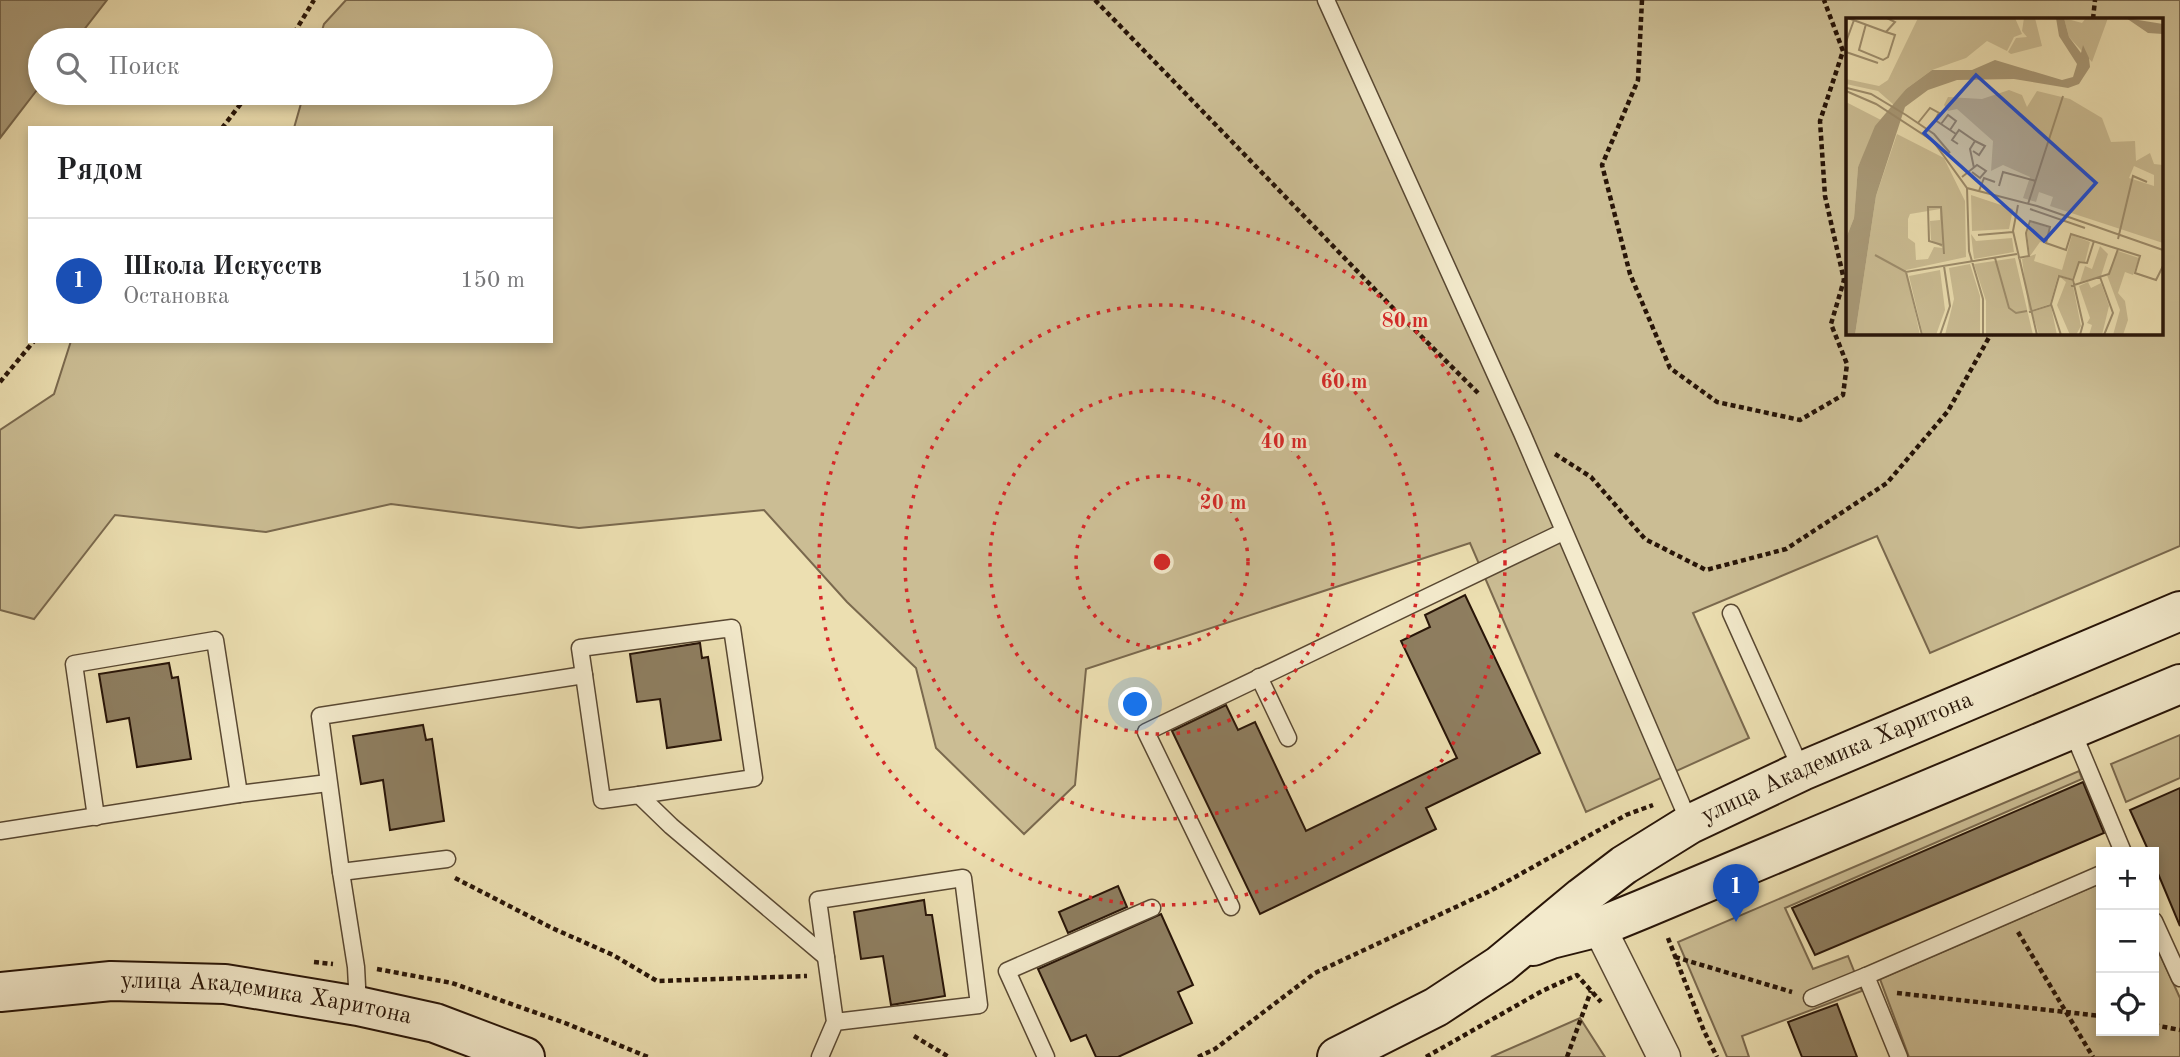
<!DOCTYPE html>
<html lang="ru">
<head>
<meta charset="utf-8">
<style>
  body { margin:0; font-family:"Old Standard TT",serif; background:#f6f6f6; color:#202124 }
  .controls { position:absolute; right:21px; bottom:21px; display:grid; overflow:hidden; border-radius:0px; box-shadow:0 4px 10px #0003 }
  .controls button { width:63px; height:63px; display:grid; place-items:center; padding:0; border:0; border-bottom:2px solid #e0e0e0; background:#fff; color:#202124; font:35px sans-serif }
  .you { position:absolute; left:1136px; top:705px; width:24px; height:24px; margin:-18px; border:5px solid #fff; border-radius:50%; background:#1a73e8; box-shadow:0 0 0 10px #1a73e833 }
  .badge { display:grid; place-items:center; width:46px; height:46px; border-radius:50%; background:#1a73e8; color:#fff; font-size:23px; font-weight:700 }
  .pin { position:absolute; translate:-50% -58px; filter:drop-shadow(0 2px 4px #0008) }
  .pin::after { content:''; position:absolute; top:37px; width:24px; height:21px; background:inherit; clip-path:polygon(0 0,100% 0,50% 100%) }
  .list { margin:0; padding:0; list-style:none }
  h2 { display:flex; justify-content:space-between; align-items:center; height:91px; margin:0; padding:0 28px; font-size:30px }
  h2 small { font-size:23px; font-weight:400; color:#757577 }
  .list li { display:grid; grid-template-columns:46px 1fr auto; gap:21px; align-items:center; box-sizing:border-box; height:126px; padding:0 28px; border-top:2px solid #e0e0e0 }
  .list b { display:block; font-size:26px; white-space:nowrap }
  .list p { margin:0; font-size:23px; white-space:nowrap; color:#757577 }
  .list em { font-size:23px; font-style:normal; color:#757577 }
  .icon { flex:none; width:38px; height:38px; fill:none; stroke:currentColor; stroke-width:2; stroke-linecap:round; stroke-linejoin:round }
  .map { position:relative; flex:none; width:2180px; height:1057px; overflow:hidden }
  .search { position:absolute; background:#fff; box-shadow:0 4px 10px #0003; left:28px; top:28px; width:525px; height:77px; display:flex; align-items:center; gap:18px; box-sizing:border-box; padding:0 24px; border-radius:38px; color:#757577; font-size:26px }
  .panel { position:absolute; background:#fff; box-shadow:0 4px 10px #0003; left:28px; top:126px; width:525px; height:217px; border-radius:0px }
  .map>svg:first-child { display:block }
</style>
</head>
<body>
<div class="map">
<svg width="2180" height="1057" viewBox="0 0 2180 1057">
  <rect width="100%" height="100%" fill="#ecdfb1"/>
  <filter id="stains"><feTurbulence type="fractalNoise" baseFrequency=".00286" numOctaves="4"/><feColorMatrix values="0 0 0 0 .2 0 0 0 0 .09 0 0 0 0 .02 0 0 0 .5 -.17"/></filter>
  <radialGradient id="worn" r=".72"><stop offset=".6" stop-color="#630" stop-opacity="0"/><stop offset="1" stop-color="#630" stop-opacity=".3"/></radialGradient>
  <!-- green -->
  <g fill="#cbbd94" stroke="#7a694e" stroke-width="2" fill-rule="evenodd">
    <path d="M346,0H2180V546L1930,653L1877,536L1693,613L1749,738L1586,812L1470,543L1086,669L1075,785L1024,834L936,748L916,668L847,602L764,510L579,528L391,504L266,532L115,515L34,619L0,610V430L54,394L71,341H551V128H294L304,93H541V40H319L324,24ZM1848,19H2161V332H1848Z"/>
    <path d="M2180,735V778L2126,802L2111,764Z"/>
    <path d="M2079,771L2082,779L1785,908L1813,969L1848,956L1862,991L1742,1036L1749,1057H1727L1678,942Z"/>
    <path d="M2101,883V1031H2154V941L2180,998V1057H1909L1880,979Z"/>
    <path d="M1580,1018L1605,1057H1491Z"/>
  </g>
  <!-- water -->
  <path fill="#a99a78" stroke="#75654b" stroke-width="2" d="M0,0H107L76,40H40V86L0,138Z"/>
  <!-- building -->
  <g fill="#8e7e60" stroke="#281508" stroke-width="2">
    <path d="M1465,595L1540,753L1426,808L1436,829L1260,914L1172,731L1226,705L1238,730L1255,722L1306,831L1457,758L1401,641L1430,627L1425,615Z"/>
    <path d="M700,643L702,658L708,657L721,740L667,748L660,699L637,702L630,654Z"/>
    <path d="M169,663L172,678L178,677L191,759L137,767L129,718L107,722L99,674Z"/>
    <path d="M423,725L426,740L432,739L444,821L390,830L383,780L361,784L353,736Z"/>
    <path d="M2083,782L2104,833L1815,955L1792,908Z"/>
    <path d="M2180,788V926L2154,864V852H2149L2130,810Z"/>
    <path d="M1118,886L1127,907L1068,933L1059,912Z"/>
    <path d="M924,900L926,915H932L945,996L891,1005L883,956L861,959L854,912Z"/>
    <path d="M1161,914L1193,985L1178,992L1192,1023L1118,1057H1096L1086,1035L1071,1041L1038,969Z"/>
    <path d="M1837,1004L1857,1057H1802L1788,1022Z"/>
  </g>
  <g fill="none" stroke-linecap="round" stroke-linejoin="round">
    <defs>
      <g id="lane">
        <path d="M1326,0L1522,433L1690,824"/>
        <path d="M1731,613L1802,771"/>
        <path d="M584,675L580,648L732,628L754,778L639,795"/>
        <path d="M1259,677L1288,738"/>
        <path d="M2072,730L2123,852"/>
        <path d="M96,817L74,664L215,640L239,794"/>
        <path d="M0,831L239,794L328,783"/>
        <path d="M447,859L341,872L320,716L584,675L602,800L639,795L671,826L826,957"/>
        <path d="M341,872L356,967L358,1006"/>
        <path d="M1231,907L1146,732L1563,532"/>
        <path d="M2154,921L2180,978"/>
        <path d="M1812,998L1866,976"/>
        <path d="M820,1057L835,1022L818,900L963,878L979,1005L835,1022"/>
        <path d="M1046,1057L1007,971L1152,908"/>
        <path d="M1899,1057L1866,976L2101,874"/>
      </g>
      <path id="street" d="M1599,927L1664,1057"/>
      <g id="secondary">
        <path d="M1533,946L1551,939L1599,927L1643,909L2180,684"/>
        <path id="s1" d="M0,992L111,981L225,984L358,1006L435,1023L525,1057"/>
        <path id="s2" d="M1337,1057L1436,1007L1500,965L1582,897L1624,865L1690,824L1802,771L2180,611"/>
      </g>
    </defs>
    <!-- lane casing -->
    <use href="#lane" stroke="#594832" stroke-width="19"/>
    <!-- street casing -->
    <use href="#street" stroke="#594832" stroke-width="35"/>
    <!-- secondary casing -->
    <use href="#secondary" stroke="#281508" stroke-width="42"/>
    <!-- path -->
    <g stroke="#281508" stroke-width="4.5" stroke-dasharray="5 3.5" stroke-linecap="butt">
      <path d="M1095,0L1390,305L1478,393"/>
      <path d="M1642,0L1638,80L1602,165L1630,274L1670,368L1717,402L1800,420L1843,395L1847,364L1831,324L1844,280L1825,196L1820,121L1843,51L1824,0"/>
      <path d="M2093,19L2095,0"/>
      <path d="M290,40L314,0"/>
      <path d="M222,128L249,93"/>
      <path d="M0,382L34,341"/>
      <path d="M1555,454L1591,477L1645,539L1706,570L1786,549L1887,483L1948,411L1992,332"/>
      <path d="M455,878L552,928L613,955L657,981L807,976"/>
      <path d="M2018,932L2093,1057"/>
      <path d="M1668,938L1704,1031L1717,1057"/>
      <path d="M1675,957L1792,992"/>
      <path d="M314,962L333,964"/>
      <path d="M377,969L452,983L565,1023L648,1057"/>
      <path d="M1897,993L2101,1016"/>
      <path d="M2154,1025L2180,1030"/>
      <path d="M914,1036L949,1057"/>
      <path d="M1198,1057L1215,1049L1315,973L1490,891L1626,815L1653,805"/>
      <path d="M1426,1057L1542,991L1577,975L1601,1002"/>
      <path d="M1567,1057L1591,991"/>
    </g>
    <!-- lane -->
    <use href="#lane" stroke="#f3eacc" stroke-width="16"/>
    <!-- street -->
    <use href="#street" stroke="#f3eacc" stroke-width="32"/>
    <!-- secondary -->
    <use href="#secondary" stroke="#f3eacc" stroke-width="38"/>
  </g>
  <!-- distance rings -->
  <g fill="none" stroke="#d62828" stroke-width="3.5" stroke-dasharray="3.5 7">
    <circle cx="1162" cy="562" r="86"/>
    <circle cx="1162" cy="562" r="172"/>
    <circle cx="1162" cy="562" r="257"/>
    <circle cx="1162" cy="562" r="343"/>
  </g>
  <g text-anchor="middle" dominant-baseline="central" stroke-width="6" stroke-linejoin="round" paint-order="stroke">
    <!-- street labels -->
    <g font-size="24" fill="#281508" stroke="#f3eacc">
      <text stroke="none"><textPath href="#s2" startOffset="586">улица Академика Харитона</textPath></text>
      <text stroke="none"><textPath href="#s1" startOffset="268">улица Академика Харитона</textPath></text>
    </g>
  </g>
  <!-- overview -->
  <g transform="translate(1846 18)">
    <rect width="317" height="317" fill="#ecdfb1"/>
    <path d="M72,0H169L176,16L168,19L161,33L141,23L120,40L86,52L60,71L48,87L32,73L0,66V61L33,68L42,62ZM178,0H189L196,28L165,36L162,34L170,20L181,19L176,13ZM218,0L236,5L240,0H262L246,44L223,19ZM163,72L176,77L181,89L191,73L224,81L256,100L265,124L289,123L290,143L304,135L308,146L317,147V225L204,188L207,179L193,174L190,184L177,180L184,159L157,147L145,153L147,123L111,91L102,93L98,87L102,79L136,81ZM288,148L308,157V168L283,160ZM0,84L35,102L12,149L8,200L0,220ZM51,116L98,140L119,183L120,239L60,252L74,317H9L30,178ZM94,191V202L84,203L85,222L97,230L88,229L82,241L70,242L69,225L62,220V201L64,196ZM125,177L167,191L163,211L126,213ZM185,204L204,210L199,225L194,224L184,238L181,215ZM125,216L130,223L166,220L168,234L128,241ZM226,217L244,224L239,244L234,243L226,261L212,257L204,286L183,293L176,241L190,236L188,243L216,252ZM254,228L262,236L255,258L234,264L239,248L246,251ZM272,233L293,240L287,257L279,254L272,275L279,283L282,302L277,317H267L274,292L261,257ZM169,240L187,317H140V283L128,246ZM124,246L134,278V317H99L108,281L103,250ZM94,252L99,292L90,317H77L63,258ZM214,259L226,263L235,308L230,317H224L211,287L220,264ZM242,264L245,270L255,265L263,288L256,317H243L246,307L241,305L244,300L233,268ZM205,288L211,317H193L186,294Z" fill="#cbbd94" fill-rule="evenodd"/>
    <path d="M210,0H218L223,19L235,35L237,27L243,40L244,49L233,66L222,70L168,61L111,62L82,72L59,89L30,178L9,317H0V220L8,200L12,149L29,108L60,71L86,52H126L149,42L216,62L227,59L231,46L213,18ZM280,0L317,6V16L302,15Z" fill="#a99a78"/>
    <path fill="none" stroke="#9e8e6d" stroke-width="2" d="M2,0L40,14L49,4L41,0M20,6L13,32L37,42L42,39L49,17L40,14M0,24L8,2M0,34L32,45M1,70L25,76L60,97L88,116L104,135M0,73L30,86L87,123L121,170L191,188L317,232M72,105L84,90L93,95L89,102L110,116M95,106L102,97L110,103L104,112M112,126L106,122L113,112L129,123L124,131L128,150M127,133L133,137L139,128L129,123M116,159L131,147L140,153L134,160L126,154M153,168L157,154L190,163M121,170L123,233L137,281V317M133,173L138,160L149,164M182,186L217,78M172,187L167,213L191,317M184,191L239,210M132,217L167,214M272,221L287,158L301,164M96,227L83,223L82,189H95L98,236M29,237L60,254L171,236M149,240L163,290L170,295L181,293M172,240L183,238L180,215L184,203L204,209L200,225L220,232L225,216L294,238L289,255L310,262L317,248M60,254L76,317M254,259L267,295L258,317M227,262L233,244L241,245L248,223M225,268L263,256L272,231M183,294L205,287M94,317L104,288L98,248M215,317L205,286L213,258L227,262L237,306L234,317"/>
    <path fill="#1d4ed8" fill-opacity="0.15" stroke="#1d4ed8" stroke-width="3.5" d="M130,57L250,165L198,223L78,115Z"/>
    <rect width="317" height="317" fill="none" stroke="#281508" stroke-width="3.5"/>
  </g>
  <circle cx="1162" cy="562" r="10" fill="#d62828" stroke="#f3eacc" stroke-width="3.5"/>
  <g font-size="21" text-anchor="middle" font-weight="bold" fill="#d62828" stroke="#f3eacc" stroke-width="6" stroke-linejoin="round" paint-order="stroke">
    <text x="1405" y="327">80 m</text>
    <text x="1344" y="388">60 m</text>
    <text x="1284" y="448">40 m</text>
    <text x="1223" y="509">20 m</text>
  </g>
  <rect width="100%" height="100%" filter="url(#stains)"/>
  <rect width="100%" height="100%" fill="url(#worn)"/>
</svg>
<div class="controls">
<button>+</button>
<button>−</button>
<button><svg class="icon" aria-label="locate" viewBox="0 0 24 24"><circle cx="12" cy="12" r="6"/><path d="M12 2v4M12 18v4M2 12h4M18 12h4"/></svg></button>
</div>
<div class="you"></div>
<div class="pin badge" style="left:1736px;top:922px;background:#1a4fb4">1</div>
<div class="search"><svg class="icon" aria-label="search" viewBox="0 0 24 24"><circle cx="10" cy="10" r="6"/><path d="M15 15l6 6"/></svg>Поиск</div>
<section class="panel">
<h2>Рядом<small></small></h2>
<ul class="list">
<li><span class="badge" style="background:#1a4fb4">1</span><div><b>Школа Искусств</b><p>Остановка</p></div><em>150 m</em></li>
</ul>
</section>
</div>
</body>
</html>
